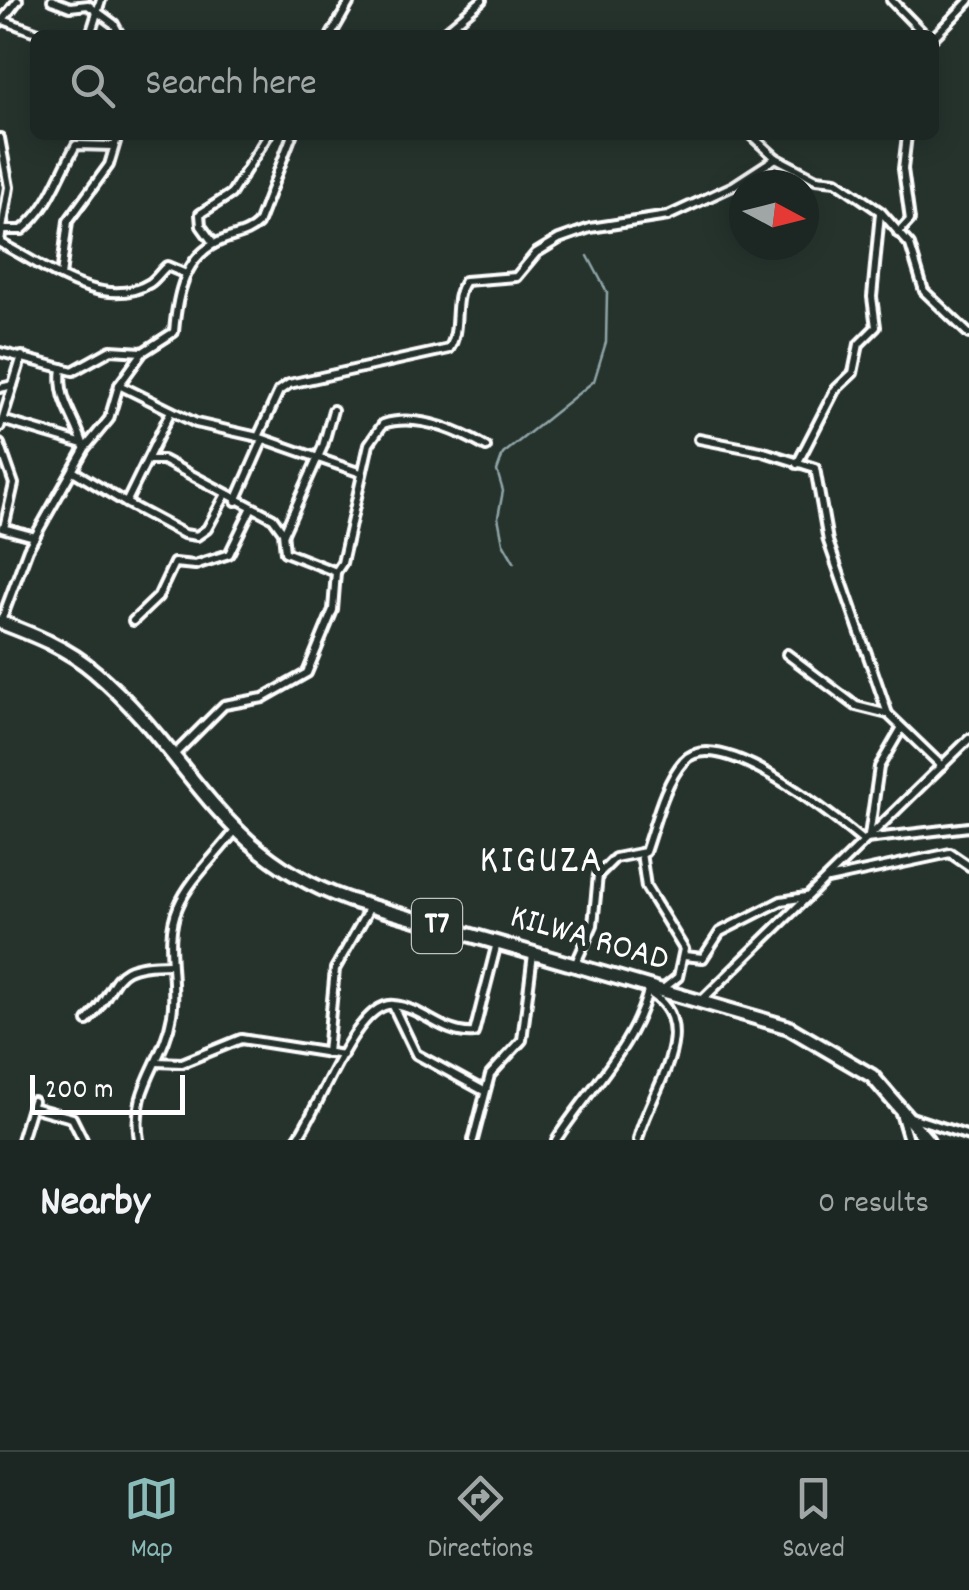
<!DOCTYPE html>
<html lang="en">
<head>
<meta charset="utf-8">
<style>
  body { margin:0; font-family:Dekko,sans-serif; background:#29322f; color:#f1f3f6 }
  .compass { position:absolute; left:729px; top:170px; width:90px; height:90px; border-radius:50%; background:#1c2622; box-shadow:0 5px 25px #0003; rotate:97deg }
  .scale { position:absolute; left:30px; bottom:25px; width:155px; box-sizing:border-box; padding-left:10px; border:5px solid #fff; border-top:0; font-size:28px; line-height:35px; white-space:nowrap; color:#fff; -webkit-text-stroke:8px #26332d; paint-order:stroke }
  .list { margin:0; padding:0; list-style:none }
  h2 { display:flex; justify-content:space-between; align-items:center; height:130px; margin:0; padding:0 40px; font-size:42px }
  h2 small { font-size:32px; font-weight:400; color:#a0a5a5 }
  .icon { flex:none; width:55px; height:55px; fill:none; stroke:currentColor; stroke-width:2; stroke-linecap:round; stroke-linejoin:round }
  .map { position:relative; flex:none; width:969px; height:1140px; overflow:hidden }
  .search { position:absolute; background:#1c2622; box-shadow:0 5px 25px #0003; left:30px; right:30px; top:30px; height:110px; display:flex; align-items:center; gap:25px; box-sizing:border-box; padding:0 35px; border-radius:15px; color:#a0a5a5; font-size:38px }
  .sheet { height:310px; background:#1c2622 }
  nav { display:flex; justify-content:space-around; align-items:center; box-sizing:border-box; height:140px; border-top:2px solid #3a4340; background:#1c2622; font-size:28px; color:#a0a5a5 }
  nav a { display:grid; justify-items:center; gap:5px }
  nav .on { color:#8bbbb9 }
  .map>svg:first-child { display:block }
</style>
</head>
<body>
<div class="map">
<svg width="969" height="1140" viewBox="0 0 969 1140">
  <rect width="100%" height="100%" fill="#26332d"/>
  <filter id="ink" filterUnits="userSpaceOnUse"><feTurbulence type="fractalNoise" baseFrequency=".01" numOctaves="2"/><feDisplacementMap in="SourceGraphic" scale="20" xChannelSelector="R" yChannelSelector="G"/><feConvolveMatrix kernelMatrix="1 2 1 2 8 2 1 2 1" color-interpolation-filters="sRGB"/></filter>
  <g filter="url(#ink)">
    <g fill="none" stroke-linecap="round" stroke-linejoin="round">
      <!-- stream -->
      <path stroke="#91a6a8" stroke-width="2.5" d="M514,562L503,543L498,517L503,491L497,471L503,454L594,381L606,342L607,292L588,256"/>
      <defs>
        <g id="minor">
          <path d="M52,0L70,7L88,5L114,24L120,35"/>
          <path d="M891,0L925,35"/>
          <path d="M3,20L44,35"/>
          <path d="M1,22L18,0"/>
          <path d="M90,35L101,0"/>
          <path d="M331,35L351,0"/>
          <path d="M441,35L482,0"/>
          <path d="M934,37L969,1"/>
          <path d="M751,135L776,158"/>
          <path d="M0,138L9,187L0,241"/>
          <path d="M4,230H22C51,206 57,178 76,145L113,146"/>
          <path d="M898,233L910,220L903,169L907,135"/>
          <path d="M0,243C41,263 102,313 150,283C156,279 161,271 167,266L186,274"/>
          <path d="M214,244L201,226L200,214L231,194L268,135"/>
          <path d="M61,276L68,221L109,165L118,135"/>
          <path d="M0,352L73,371L111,350L142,352"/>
          <path d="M62,368C57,401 76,417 84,447"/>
          <path d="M119,385L196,423L258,437L361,473"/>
          <path d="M0,388L13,385"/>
          <path d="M2,420L83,444"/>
          <path d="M0,427L22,356"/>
          <path d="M258,437L279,391L289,384L449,349C462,329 451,301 465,281L516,277L536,253L559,239L590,228L668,216L733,186L776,158L816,179L836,181L881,212L910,245L924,291L969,334"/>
          <path d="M699,439L761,451L815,468L828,541L888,714L942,766"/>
          <path d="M0,444L14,484L4,528"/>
          <path d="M148,460H163L273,518L283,532L285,552L336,572L342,563L369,444L383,424C417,413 456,430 486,447"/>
          <path d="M797,464L835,390L853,373L859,344L876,327L872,297L880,213"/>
          <path d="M73,471L126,503L171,411"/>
          <path d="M236,501L262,442"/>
          <path d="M126,503L184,534L197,536L207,529L225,496"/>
          <path d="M2,528L35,537"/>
          <path d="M284,533L323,446L333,410"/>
          <path d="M1,621L28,549L85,448L109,419L119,385L143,352L174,332C177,296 184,254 223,240C236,235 248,234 258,224L292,135"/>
          <path d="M133,621L158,597L174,563L195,565L229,554L251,509"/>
          <path d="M787,654L856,706L888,714"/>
          <path d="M174,755L224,705L263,698L307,673L333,610L336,572"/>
          <path d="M869,836L879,767L901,729"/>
          <path d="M866,839L969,827"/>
          <path d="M641,853L646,887L684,949L678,977L663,989"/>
          <path d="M828,879L950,853L969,866"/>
          <path d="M684,956L703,958L720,932L781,901L806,897"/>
          <path d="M575,965L593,925L598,875L615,858L645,852C655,824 664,783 684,761C719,723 834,817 863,841"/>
          <path d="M702,1000L969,739"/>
          <path d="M393,1006L416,1054L484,1091"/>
          <path d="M87,1021C124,983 104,964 170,964"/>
          <path d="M327,1053L335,969L370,907"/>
          <path d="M156,1062L182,1063L241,1039L343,1055"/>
          <path d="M32,1107L72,1118L83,1140"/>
          <path d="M900,1113L908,1140"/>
          <path d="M911,1117L969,1136"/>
          <path d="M21,1140L33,1101"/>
          <path d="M139,1140C130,1087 164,1063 172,1015C178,980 163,942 178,907C189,880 217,855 234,832"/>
          <path d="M296,1140C317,1115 355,1000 394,1005C423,1008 445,1036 474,1033L497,943"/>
          <path d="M473,1140L490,1075L522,1040L533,954"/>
          <path d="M556,1140C587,1091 637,1044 649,986"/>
          <path d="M638,1140C646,1097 708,1025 648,992"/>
        </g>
        <path id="highway" d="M0,622C34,635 68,648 95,672C192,754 216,853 349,900L788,1027L872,1076L927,1140"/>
      </defs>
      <!-- minor casing -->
      <use href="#minor" stroke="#fff" stroke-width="14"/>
      <!-- highway casing -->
      <use href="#highway" stroke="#fff" stroke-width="19"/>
      <!-- minor -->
      <use href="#minor" stroke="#26332d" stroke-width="6"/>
      <!-- highway -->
      <use href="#highway" stroke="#26332d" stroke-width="11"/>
    </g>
  </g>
  <g text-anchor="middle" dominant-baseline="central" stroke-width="10" stroke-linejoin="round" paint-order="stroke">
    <!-- shield labels -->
    <rect fill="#26332d" stroke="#bec2c0" stroke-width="2.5" x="412" y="899" width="50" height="54" rx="8"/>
    <g font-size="32" font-weight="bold" fill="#fff">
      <text x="437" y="926">T7</text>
    </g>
    <!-- street labels -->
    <g font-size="35" fill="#fff" stroke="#26332d">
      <text transform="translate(589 940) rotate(16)">KILWA ROAD</text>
    </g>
    <!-- quarter labels -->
    <g font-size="40" letter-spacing="2.5" fill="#fff" stroke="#26332d">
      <text x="542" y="863">KIGUZA</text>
    </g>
  </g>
</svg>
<svg class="compass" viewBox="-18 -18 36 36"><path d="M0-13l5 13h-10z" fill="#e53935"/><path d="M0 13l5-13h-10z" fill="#a0a5a5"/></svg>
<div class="scale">200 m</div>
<div class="search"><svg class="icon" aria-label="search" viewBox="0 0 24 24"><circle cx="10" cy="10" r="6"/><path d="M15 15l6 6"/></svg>Search here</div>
</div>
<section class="sheet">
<h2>Nearby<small>0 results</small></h2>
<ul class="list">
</ul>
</section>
<nav>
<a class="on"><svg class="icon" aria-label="map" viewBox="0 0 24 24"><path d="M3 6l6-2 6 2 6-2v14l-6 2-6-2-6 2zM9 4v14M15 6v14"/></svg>Map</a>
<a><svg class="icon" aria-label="directions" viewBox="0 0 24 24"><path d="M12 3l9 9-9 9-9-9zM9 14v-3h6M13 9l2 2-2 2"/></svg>Directions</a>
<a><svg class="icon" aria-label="saved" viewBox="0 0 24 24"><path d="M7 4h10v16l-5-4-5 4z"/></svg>Saved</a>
</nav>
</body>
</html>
